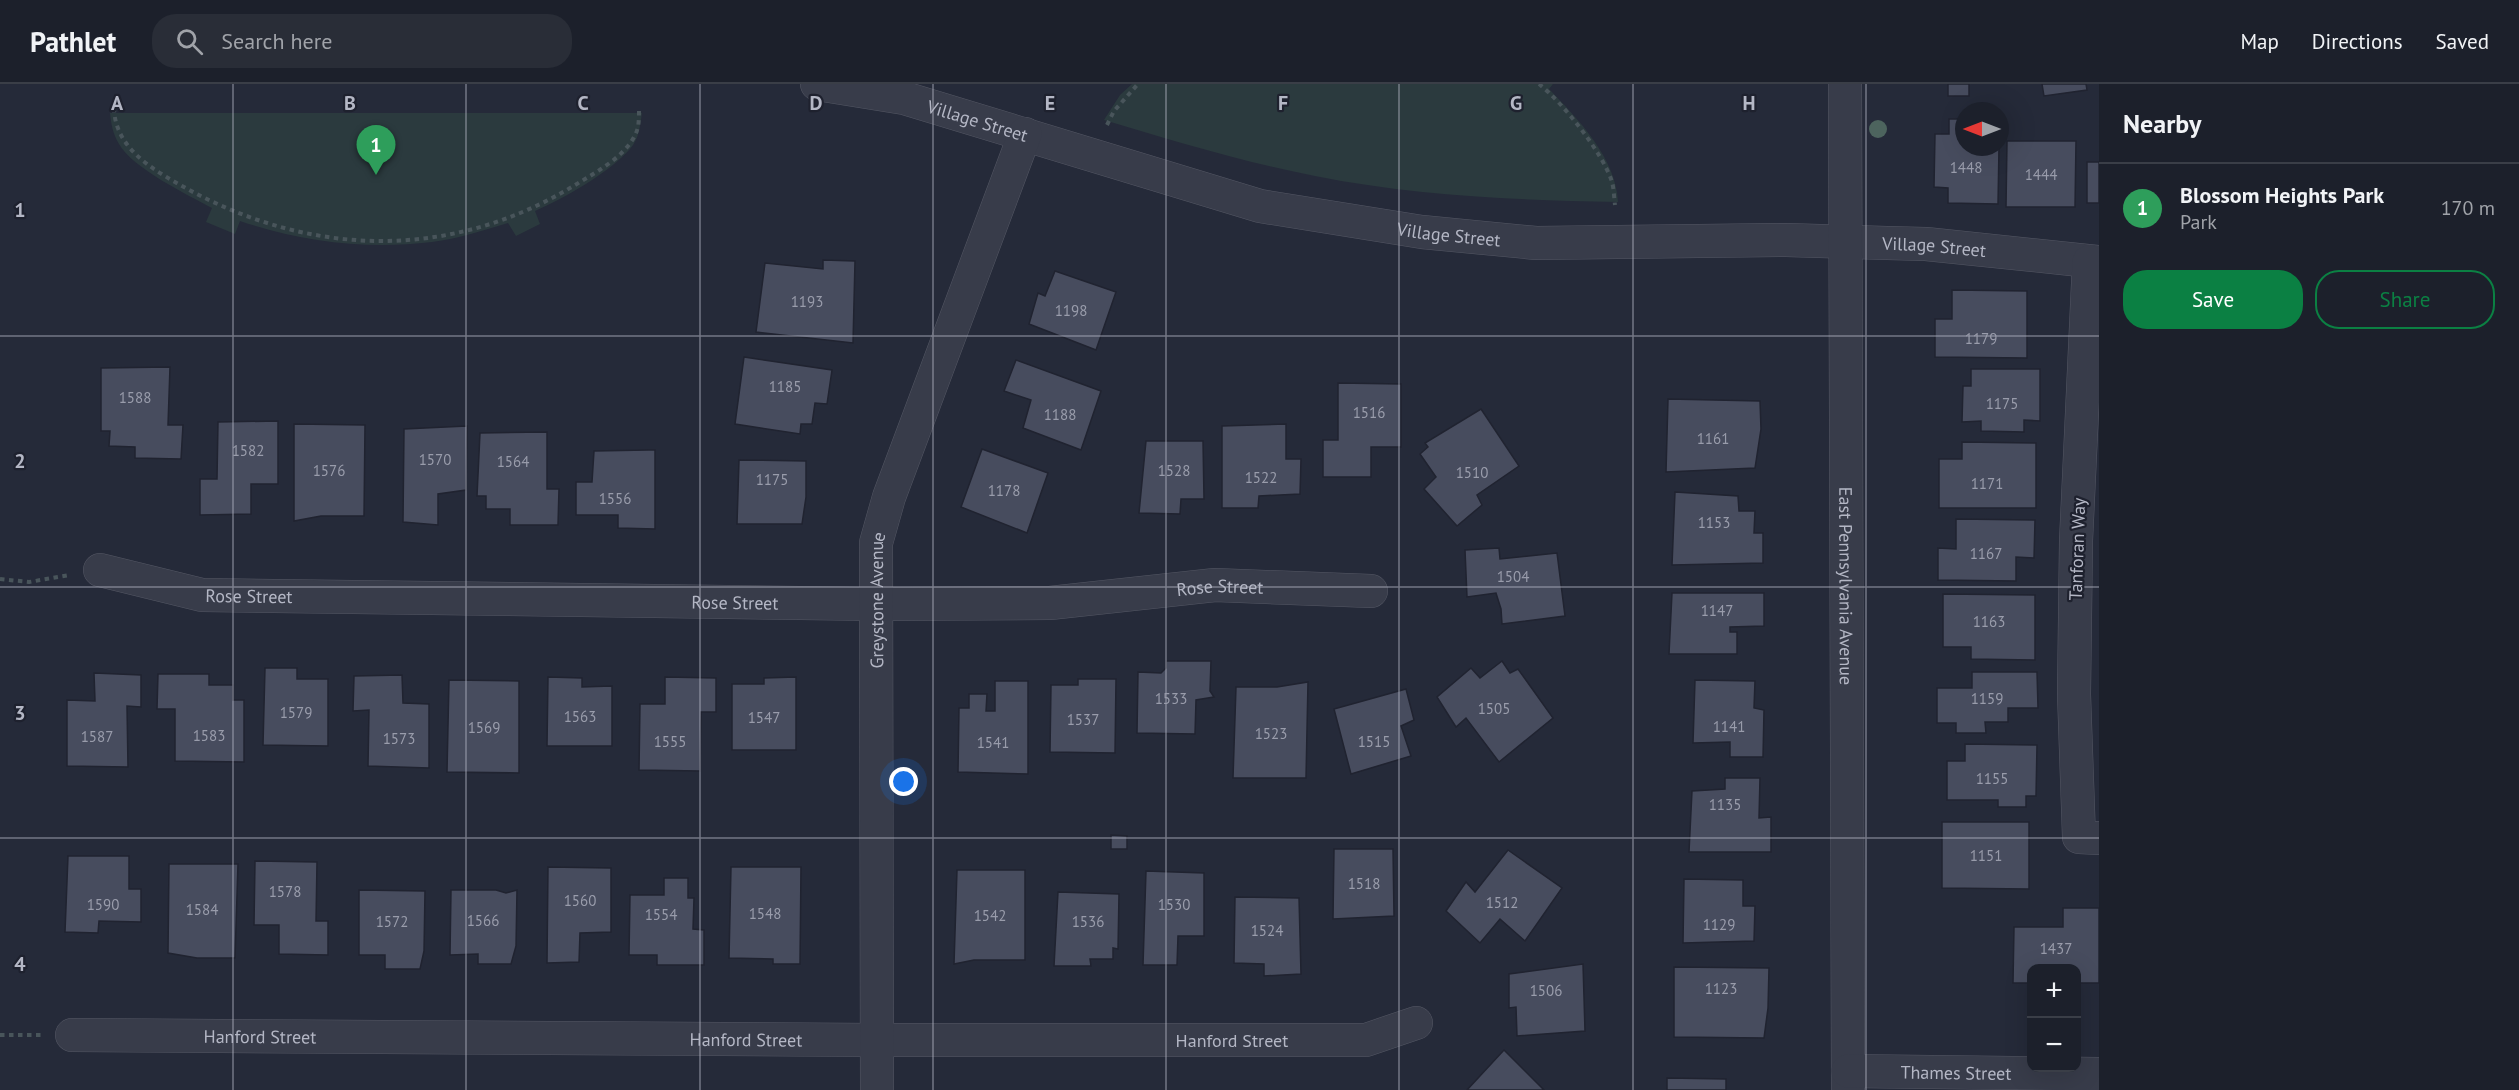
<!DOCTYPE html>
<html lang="en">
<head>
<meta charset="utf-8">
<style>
  body { margin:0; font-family:"PT Sans",sans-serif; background:#292d37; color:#f1f3f6 }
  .controls { position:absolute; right:18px; bottom:18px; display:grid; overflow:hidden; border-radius:12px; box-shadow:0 6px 24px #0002 }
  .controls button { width:54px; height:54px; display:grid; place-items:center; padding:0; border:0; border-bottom:2px solid #3a3e47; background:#1c202b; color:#f1f3f6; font:30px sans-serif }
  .compass { position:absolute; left:1955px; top:18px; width:54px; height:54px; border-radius:50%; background:#1c202b; box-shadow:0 6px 24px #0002; rotate:270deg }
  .you { position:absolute; left:904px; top:698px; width:21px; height:21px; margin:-15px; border:4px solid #fff; border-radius:50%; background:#1a73e8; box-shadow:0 0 0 9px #1a73e833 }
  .badge { display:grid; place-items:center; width:39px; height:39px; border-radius:50%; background:#0b8043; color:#fff; font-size:20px; font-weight:700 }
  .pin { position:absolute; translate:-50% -50px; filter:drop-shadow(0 2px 3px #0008) }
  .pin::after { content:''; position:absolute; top:32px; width:21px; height:18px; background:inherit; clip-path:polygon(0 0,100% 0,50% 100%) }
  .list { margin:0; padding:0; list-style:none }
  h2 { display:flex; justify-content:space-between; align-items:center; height:78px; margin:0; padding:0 24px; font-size:26px }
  h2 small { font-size:20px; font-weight:400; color:#a0a3a9 }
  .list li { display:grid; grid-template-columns:39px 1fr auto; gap:18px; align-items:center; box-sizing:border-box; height:90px; padding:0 24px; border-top:2px solid #3a3e47 }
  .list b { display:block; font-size:22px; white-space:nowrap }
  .list p { margin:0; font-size:20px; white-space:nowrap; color:#a0a3a9 }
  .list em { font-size:20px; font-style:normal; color:#a0a3a9 }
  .actions { display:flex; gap:12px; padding:18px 24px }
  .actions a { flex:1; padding:14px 0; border:2px solid #0b8043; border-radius:24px; text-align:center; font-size:21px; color:#0b8043 }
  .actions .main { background:#0b8043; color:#fff }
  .icon { flex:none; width:33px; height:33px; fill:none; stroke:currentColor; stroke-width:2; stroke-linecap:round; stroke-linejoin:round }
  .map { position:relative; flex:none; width:2099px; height:1006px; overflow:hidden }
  header { display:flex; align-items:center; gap:36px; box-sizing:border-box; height:84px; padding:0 30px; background:#1c202b; border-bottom:2px solid #3a3e47 }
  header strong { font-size:28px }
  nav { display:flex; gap:33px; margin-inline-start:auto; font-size:21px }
  .search { width:420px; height:54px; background:#292d37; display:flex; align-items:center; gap:15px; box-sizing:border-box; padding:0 21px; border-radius:24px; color:#a0a3a9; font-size:22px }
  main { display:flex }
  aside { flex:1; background:#1c202b }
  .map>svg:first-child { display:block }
</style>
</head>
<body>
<header>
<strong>Pathlet</strong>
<div class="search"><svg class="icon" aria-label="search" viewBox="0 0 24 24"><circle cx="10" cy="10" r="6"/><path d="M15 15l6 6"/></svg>Search here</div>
<nav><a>Map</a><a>Directions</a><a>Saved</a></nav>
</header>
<main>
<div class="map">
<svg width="2099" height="1006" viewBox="0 0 2099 1006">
  <rect width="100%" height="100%" fill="#252a39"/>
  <!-- green -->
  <g fill="#2b3a3e">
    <path d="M1132,0H1553L1549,5C1578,35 1616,74 1618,118C1516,116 1415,112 1315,92C1243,78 1174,57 1104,36L1120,11Z"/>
    <path d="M110,29H642C640,42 639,55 630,65C610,88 563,115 535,127L540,140L516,152L508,139C484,146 458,155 432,158C367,166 302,158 240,137L235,150L206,138L212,124C188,111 132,84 119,60C113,50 111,40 110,29Z"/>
  </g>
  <!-- building -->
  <g fill="#474c5e" stroke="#202330" stroke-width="1.5">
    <rect x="1948" y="0" width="21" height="12"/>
    <path d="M2042,0H2086L2087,6L2044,12Z"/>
    <path d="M1949,35H1964V63H1999L1998,120L1948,119V104L1934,103L1935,50H1949Z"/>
    <path d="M2007,57H2076L2075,123H2006Z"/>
    <rect x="2087" y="78" width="12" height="41"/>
    <path d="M823,176L855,177L853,259L756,248L765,179L823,185Z"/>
    <path d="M1055,187L1116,208L1096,266L1029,240L1038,209L1045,212Z"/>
    <path d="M1952,206L2027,207V274L1935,273V235H1952Z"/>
    <path d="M744,273L832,286L827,320L815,319L812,340H801L800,350L735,340Z"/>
    <path d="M1016,276L1101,307L1081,366L1023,344L1031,316L1004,307Z"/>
    <path d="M170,283L168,341H183L181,375L135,374V363L109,362L110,347H101V284Z"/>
    <path d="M1971,285H2040V337L2024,336V348L1981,347V337L1962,338L1963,302H1971Z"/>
    <path d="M1338,299L1401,300V363H1371V393H1323V356H1338Z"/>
    <path d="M1668,315L1760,317L1761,345L1755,384L1666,388Z"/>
    <path d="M1481,325L1519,382L1477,411L1482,421L1457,442L1424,405L1436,393L1420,370L1428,363L1425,359Z"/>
    <path d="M278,337V400H251V430L200,431V395H217L218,338Z"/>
    <path d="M294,340L365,341L364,432H321L294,437Z"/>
    <path d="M1286,340V375H1301L1300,410L1259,412L1258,424H1222V342Z"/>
    <path d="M467,342L466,406L438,410V441L403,438L404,345Z"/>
    <path d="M547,348V405H559L558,441H510V425H486V412H477L480,349Z"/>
    <path d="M1146,357H1203L1204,415H1181L1180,430L1139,429Z"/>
    <path d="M1962,358L2036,359V424H1939V375H1962Z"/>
    <path d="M982,365L1048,389L1027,449L961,423Z"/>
    <path d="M648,366H655V445L618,444V431H576V398H592L594,367Z"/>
    <path d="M739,376L806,377V413L802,440H737Z"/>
    <path d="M1675,408L1738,412L1739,427H1755L1754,449H1763V479L1672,481Z"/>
    <path d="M1956,435L2035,436L2034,474L2016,473V497L1938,496V464L1956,465Z"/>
    <path d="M1499,464L1500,475L1557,469L1565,532L1502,540L1501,525L1496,509L1467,513L1465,466Z"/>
    <path d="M1672,509H1764V542L1730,543V548H1737V570H1669Z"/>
    <path d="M1943,510L2035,511V576L1971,575V563H1943Z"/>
    <path d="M1166,577H1211L1210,607L1214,613L1196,616L1195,650L1137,649L1138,588L1161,589L1166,584Z"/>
    <path d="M1502,577L1510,589L1518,585L1553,634L1499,678L1466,634L1456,643L1437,613L1471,584L1480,594Z"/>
    <path d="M265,584H297V595H328V662L263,661Z"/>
    <path d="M1972,588H2037L2038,624H2008V638H1985L1986,649H1956V639H1937V604H1972Z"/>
    <path d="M94,589L141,591V623L127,622L128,683L67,682V616L95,617Z"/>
    <path d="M158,590H209V601H233V616H244V678L175,677V625H157Z"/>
    <path d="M402,591L403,619L429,620V684L368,682L369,626L353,627L354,592Z"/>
    <path d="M548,593L582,594V603L612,602V662H547Z"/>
    <path d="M665,593L716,594V628H701L700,687L639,686L640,620H665Z"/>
    <path d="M796,593V666H732V600H764V594Z"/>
    <path d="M1078,595H1116L1115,669L1050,668L1051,601H1078Z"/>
    <path d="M449,596L519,597V689L447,688Z"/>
    <path d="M1695,596L1755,597L1754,624L1764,626L1763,673H1730V658L1693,659Z"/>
    <path d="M995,597H1028V690L958,688L959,624H969V610H987L986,627H995Z"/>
    <path d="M1308,598L1306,694H1233L1236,603H1277Z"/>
    <path d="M1406,605L1414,636L1401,642L1411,672L1351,690L1334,625Z"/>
    <path d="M1965,660L2037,661L2036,712H2026V723H1998V716H1947V677H1965Z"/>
    <path d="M1725,694H1760L1759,734L1771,733V768H1689L1692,707L1725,705Z"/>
    <path d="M1942,738H2029V805L1942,804Z"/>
    <path d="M1111,751L1127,752V765H1111Z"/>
    <path d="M1334,765H1393L1394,832L1333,835Z"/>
    <path d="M1508,766L1562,804L1525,857L1500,835L1480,859L1446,827L1466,798L1475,808Z"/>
    <path d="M68,772H129V805H141V838L99,837L98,849L65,848Z"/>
    <path d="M255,777L317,778L316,837H328V871L279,870V841H254Z"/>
    <path d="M169,780H238L235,874H197L168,869Z"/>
    <path d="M548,783L611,784V848L580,849L579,878L547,879Z"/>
    <path d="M731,783H801L800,880H773V875L729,874Z"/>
    <path d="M957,786H1025V876H974L954,880Z"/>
    <path d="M1146,787L1204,789V852H1178L1177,881H1143Z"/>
    <path d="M664,794H688V814H694L693,845L704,846V881H657V871H629L630,811H664Z"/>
    <path d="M1684,795L1743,796V822H1755L1754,857L1683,859Z"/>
    <path d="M359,806L425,807L424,867L420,885H385V871H359Z"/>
    <path d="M451,806H496L506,809L517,806L516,862L511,880H478V870L450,871Z"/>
    <path d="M1058,808L1119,810L1118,865L1113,864V875H1090L1091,882H1054Z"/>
    <path d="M1235,813L1299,814L1301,890L1264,892V880L1234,879Z"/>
    <path d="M2063,824H2099V899H2076V884H2032V899H2013L2014,843H2063Z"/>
    <path d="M1583,880L1585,947L1517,952L1516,923L1509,924V890Z"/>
    <path d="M1674,883L1769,884L1768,924L1764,954L1674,953Z"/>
    <path d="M1504,966L1544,1006H1467Z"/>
    <path d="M1667,994L1726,995V1006H1667Z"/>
  </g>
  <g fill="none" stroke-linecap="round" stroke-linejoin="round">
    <defs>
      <g id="minor">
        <path id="s1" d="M817,0L904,14L1260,122L1422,148L1536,159L1786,156L1887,159L1926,160L2099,178"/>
        <path id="s2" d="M1845,0L1848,1006"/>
        <path d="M2089,178L2076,457L2074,610L2079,753L2099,754"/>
        <path id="s3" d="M100,486L202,511L876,520L1050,519L1215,501L1371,507"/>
        <path id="s4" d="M72,951L877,956H1366L1416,939"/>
        <path id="s5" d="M1848,987L2099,990"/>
        <path id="s6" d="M877,1006L876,459L889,413L1025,50"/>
      </g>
    </defs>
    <!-- minor casing -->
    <use href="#minor" stroke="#545764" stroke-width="34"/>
    <!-- path -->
    <g stroke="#49555b" stroke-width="4" stroke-dasharray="4.5 4.5" stroke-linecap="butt">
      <path d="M1539,0C1563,19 1603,69 1612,98C1614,105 1614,114 1615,121"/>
      <path d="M114,24C115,63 150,84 182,102C311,174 452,178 580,98C600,86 632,68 638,43C639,37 639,30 639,25"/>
      <path d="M1107,41L1114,27L1138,0"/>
      <path d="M0,495L29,498L70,491"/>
      <path d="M0,951H42"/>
    </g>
    <!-- minor -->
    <use href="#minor" stroke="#383c4a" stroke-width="33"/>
  </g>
  <!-- trees -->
  <circle fill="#4d645e" cx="1878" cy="45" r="9"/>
  <!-- grid -->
  <path fill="none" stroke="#b4b7c5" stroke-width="1.5" stroke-opacity="0.55" d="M233,0V1006M466,0V1006M700,0V1006M933,0V1006M1166,0V1006M1399,0V1006M1633,0V1006M1866,0V1006M0,252H2099M0,503H2099M0,754H2099"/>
  <g text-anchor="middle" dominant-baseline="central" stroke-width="4.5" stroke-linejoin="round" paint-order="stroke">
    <!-- number labels -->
    <g font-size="15" fill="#999cab">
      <text x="1966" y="83">1448</text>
      <text x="2041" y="90">1444</text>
      <text x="807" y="217">1193</text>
      <text x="1071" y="226">1198</text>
      <text x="1981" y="254">1179</text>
      <text x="785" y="302">1185</text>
      <text x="135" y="313">1588</text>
      <text x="2002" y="319">1175</text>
      <text x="1369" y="328">1516</text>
      <text x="1060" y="330">1188</text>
      <text x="1713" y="354">1161</text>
      <text x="248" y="366">1582</text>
      <text x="435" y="375">1570</text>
      <text x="513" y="377">1564</text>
      <text x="329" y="386">1576</text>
      <text x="1174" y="386">1528</text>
      <text x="1472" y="388">1510</text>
      <text x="1261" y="393">1522</text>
      <text x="772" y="395">1175</text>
      <text x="1987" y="399">1171</text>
      <text x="1004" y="406">1178</text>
      <text x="615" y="414">1556</text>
      <text x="1714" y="438">1153</text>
      <text x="1986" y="469">1167</text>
      <text x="1513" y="492">1504</text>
      <text x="1717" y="526">1147</text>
      <text x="1989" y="537">1163</text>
      <text x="1171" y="614">1533</text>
      <text x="1987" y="614">1159</text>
      <text x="1494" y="624">1505</text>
      <text x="296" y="628">1579</text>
      <text x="580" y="632">1563</text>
      <text x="764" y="633">1547</text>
      <text x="1083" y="635">1537</text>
      <text x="1729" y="642">1141</text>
      <text x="484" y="643">1569</text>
      <text x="1271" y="649">1523</text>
      <text x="209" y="651">1583</text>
      <text x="97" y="652">1587</text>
      <text x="399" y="654">1573</text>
      <text x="670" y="657">1555</text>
      <text x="1374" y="657">1515</text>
      <text x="993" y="658">1541</text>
      <text x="1992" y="694">1155</text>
      <text x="1725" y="720">1135</text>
      <text x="1986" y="771">1151</text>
      <text x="1364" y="799">1518</text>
      <text x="285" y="807">1578</text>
      <text x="580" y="816">1560</text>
      <text x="1502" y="818">1512</text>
      <text x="103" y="820">1590</text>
      <text x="1174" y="820">1530</text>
      <text x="202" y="825">1584</text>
      <text x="765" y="829">1548</text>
      <text x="661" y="830">1554</text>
      <text x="990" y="831">1542</text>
      <text x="483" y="836">1566</text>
      <text x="392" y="837">1572</text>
      <text x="1088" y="837">1536</text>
      <text x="1719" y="840">1129</text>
      <text x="1267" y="846">1524</text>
      <text x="2056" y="864">1437</text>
      <text x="1721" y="904">1123</text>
      <text x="1546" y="906">1506</text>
    </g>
    <!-- street labels -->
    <g font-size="18" fill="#b4b7c5" stroke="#1e212e">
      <text stroke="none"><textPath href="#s1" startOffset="165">Village Street</textPath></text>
      <text stroke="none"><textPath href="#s1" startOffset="651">Village Street</textPath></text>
      <text stroke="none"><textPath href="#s1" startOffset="1137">Village Street</textPath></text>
      <text transform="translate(2077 465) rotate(-88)">Tanforan Way</text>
      <text stroke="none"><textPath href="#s2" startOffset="502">East Pennsylvania Avenue</textPath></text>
      <text stroke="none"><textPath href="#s3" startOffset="1124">Rose Street</textPath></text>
      <text stroke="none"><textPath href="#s3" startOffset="152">Rose Street</textPath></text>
      <text stroke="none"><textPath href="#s6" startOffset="490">Greystone Avenue</textPath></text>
      <text stroke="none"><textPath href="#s3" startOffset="638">Rose Street</textPath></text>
      <text stroke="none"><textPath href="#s4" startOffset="188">Hanford Street</textPath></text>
      <text stroke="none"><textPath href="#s4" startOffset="674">Hanford Street</textPath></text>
      <text stroke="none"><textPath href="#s4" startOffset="1160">Hanford Street</textPath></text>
      <text stroke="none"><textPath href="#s5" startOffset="108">Thames Street</textPath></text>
    </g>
  </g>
  <g font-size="20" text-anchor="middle" font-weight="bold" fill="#b4b7c5" stroke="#1e212e" stroke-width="4.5" stroke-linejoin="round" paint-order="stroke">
    <text x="117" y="26">A</text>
    <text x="350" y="26">B</text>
    <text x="583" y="26">C</text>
    <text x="816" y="26">D</text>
    <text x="1050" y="26">E</text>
    <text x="1283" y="26">F</text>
    <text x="1516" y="26">G</text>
    <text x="1749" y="26">H</text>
    <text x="20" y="133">1</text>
    <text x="20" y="384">2</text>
    <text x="20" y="636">3</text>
    <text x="20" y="887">4</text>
  </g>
</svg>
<div class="controls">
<button>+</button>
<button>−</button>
</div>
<svg class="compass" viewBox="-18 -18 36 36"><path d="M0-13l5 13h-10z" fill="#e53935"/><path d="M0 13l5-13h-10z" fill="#a0a3a9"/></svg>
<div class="you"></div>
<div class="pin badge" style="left:376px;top:91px;background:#2e9e5b">1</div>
</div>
<aside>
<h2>Nearby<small></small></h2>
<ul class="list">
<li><span class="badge" style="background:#2e9e5b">1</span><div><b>Blossom Heights Park</b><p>Park</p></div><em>170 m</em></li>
</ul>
<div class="actions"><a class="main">Save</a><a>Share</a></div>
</aside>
</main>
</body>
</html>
